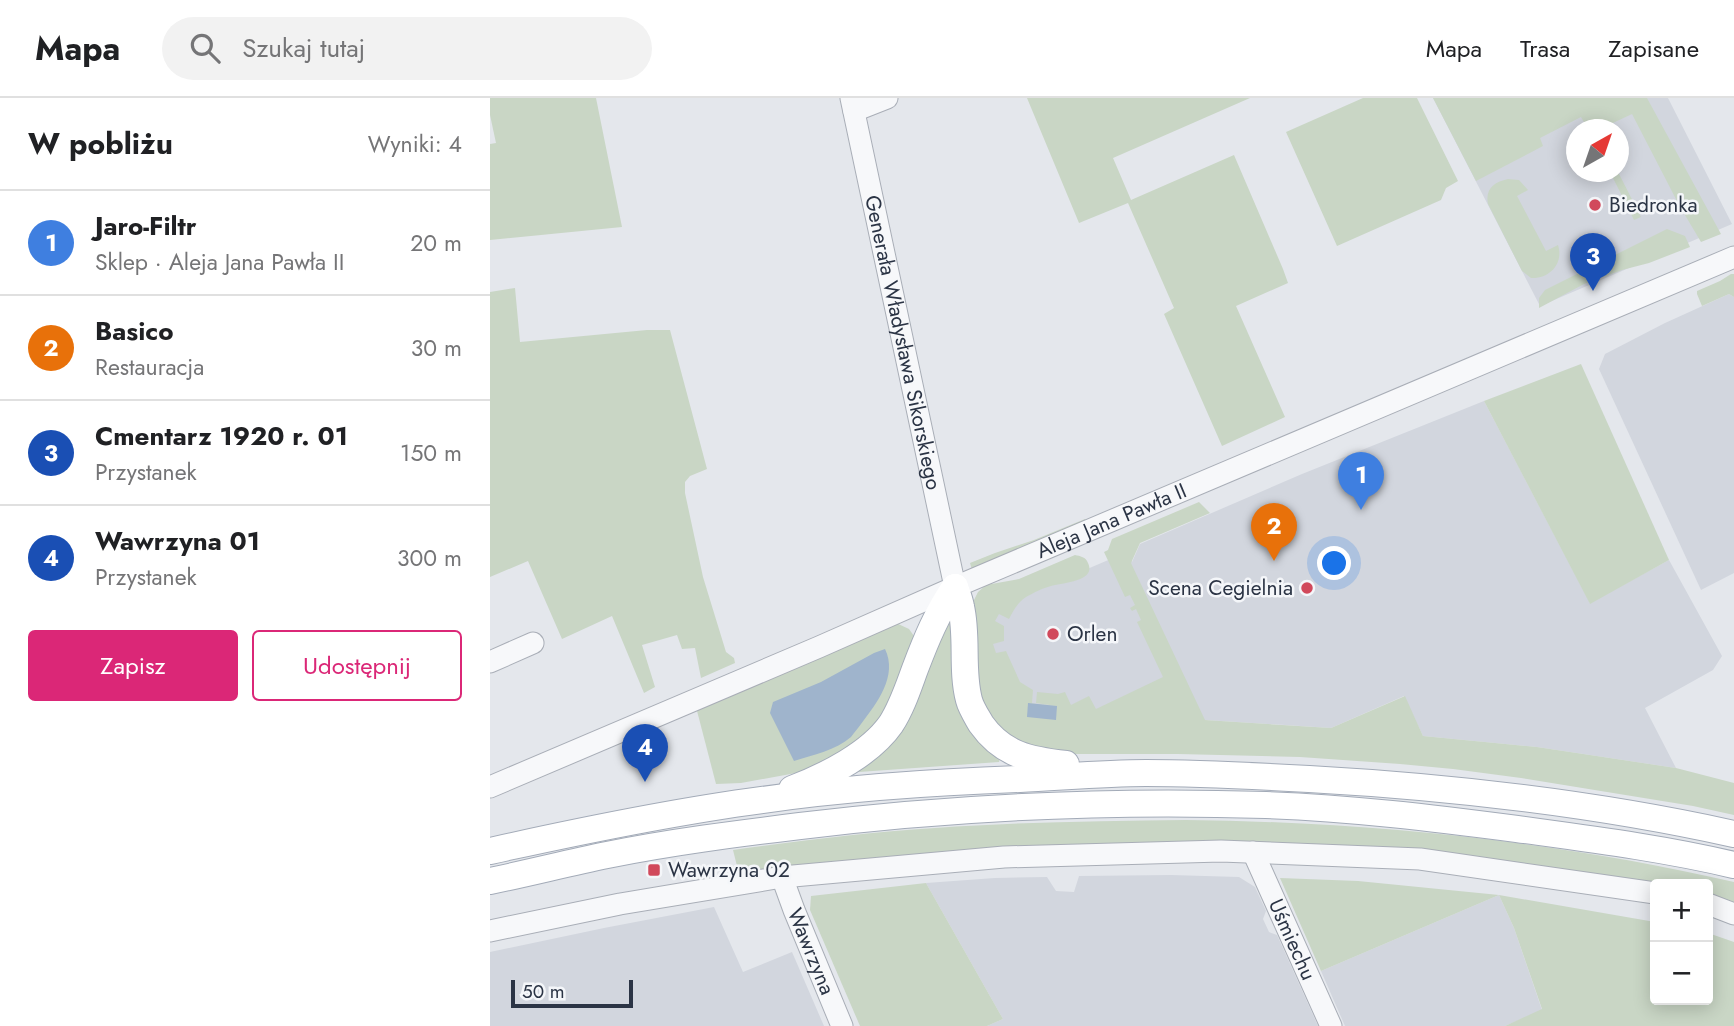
<!DOCTYPE html>
<html lang="pl">
<head>
<meta charset="utf-8">
<style>
  body { margin:0; font-family:Jost,sans-serif; background:#f2f2f2; color:#202124 }
  .controls { position:absolute; right:21px; bottom:21px; display:grid; overflow:hidden; border-radius:7px; box-shadow:0 4px 18px #0003 }
  .controls button { width:63px; height:63px; display:grid; place-items:center; padding:0; border:0; border-bottom:2px solid #e0e0e0; background:#fff; color:#202124; font:35px sans-serif }
  .compass { position:absolute; left:1076px; top:21px; width:63px; height:63px; border-radius:50%; background:#fff; box-shadow:0 4px 18px #0003; rotate:40deg }
  .scale { position:absolute; left:21px; bottom:18px; width:122px; box-sizing:border-box; padding-left:7px; border:4px solid #2b3445; border-top:0; font-size:19px; line-height:24px; white-space:nowrap; color:#2b3445; -webkit-text-stroke:5px #f4f6f9; paint-order:stroke }
  .you { position:absolute; left:845px; top:466px; width:24px; height:24px; margin:-18px; border:5px solid #fff; border-radius:50%; background:#1a73e8; box-shadow:0 0 0 10px #1a73e833 }
  .badge { display:grid; place-items:center; width:46px; height:46px; border-radius:50%; background:#db2777; color:#fff; font-size:23px; font-weight:700 }
  .pin { position:absolute; translate:-50% -58px; filter:drop-shadow(0 2px 4px #0008) }
  .pin::after { content:''; position:absolute; top:37px; width:24px; height:21px; background:inherit; clip-path:polygon(0 0,100% 0,50% 100%) }
  .list { margin:0; padding:0; list-style:none }
  h2 { display:flex; justify-content:space-between; align-items:center; height:91px; margin:0; padding:0 28px; font-size:30px }
  h2 small { font-size:23px; font-weight:400; color:#757577 }
  .list li { display:grid; grid-template-columns:46px 1fr auto; gap:21px; align-items:center; box-sizing:border-box; height:105px; padding:0 28px; border-top:2px solid #e0e0e0 }
  .list b { display:block; font-size:26px; white-space:nowrap }
  .list p { margin:0; font-size:23px; white-space:nowrap; color:#757577 }
  .list em { font-size:23px; font-style:normal; color:#757577 }
  .actions { display:flex; gap:14px; padding:21px 28px }
  .actions a { flex:1; padding:16px 0; border:2px solid #db2777; border-radius:7px; text-align:center; font-size:24px; color:#db2777 }
  .actions .main { background:#db2777; color:#fff }
  .icon { flex:none; width:38px; height:38px; fill:none; stroke:currentColor; stroke-width:2; stroke-linecap:round; stroke-linejoin:round }
  .map { position:relative; flex:none; width:1244px; height:928px; overflow:hidden }
  header { display:flex; align-items:center; gap:42px; box-sizing:border-box; height:98px; padding:0 35px; background:#fff; border-bottom:2px solid #e0e0e0 }
  header strong { font-size:33px }
  nav { display:flex; gap:38px; margin-inline-start:auto; font-size:24px }
  .search { width:490px; height:63px; background:#f2f2f2; display:flex; align-items:center; gap:18px; box-sizing:border-box; padding:0 24px; border-radius:38px; color:#757577; font-size:26px }
  main { display:flex }
  aside { flex:1; background:#fff }
  .map>svg:first-child { display:block }
</style>
</head>
<body>
<header>
<strong>Mapa</strong>
<div class="search"><svg class="icon" aria-label="search" viewBox="0 0 24 24"><circle cx="10" cy="10" r="6"/><path d="M15 15l6 6"/></svg>Szukaj tutaj</div>
<nav><a>Mapa</a><a>Trasa</a><a>Zapisane</a></nav>
</header>
<main>
<aside>
<h2>W pobliżu<small>Wyniki: 4</small></h2>
<ul class="list">
<li><span class="badge" style="background:#3f7fe0">1</span><div><b>Jaro-Filtr</b><p>Sklep · Aleja Jana Pawła II</p></div><em>20 m</em></li>
<li><span class="badge" style="background:#e8710a">2</span><div><b>Basico</b><p>Restauracja</p></div><em>30 m</em></li>
<li><span class="badge" style="background:#1a4fb4">3</span><div><b>Cmentarz 1920 r. 01</b><p>Przystanek</p></div><em>150 m</em></li>
<li><span class="badge" style="background:#1a4fb4">4</span><div><b>Wawrzyna 01</b><p>Przystanek</p></div><em>300 m</em></li>
</ul>
<div class="actions"><a class="main">Zapisz</a><a>Udostępnij</a></div>
</aside>
<div class="map">
<svg width="1244" height="928" viewBox="0 0 1244 928">
  <rect width="100%" height="100%" fill="#e4e7ec"/>
  <!-- built -->
  <g fill="#d2d6de" fill-rule="evenodd">
    <path d="M943,0H1178L1242,126L1050,208ZM1086,32H1128V74H1086Z"/>
    <path d="M1239,196L1244,199V475L1211,492L1109,271L1115,256L1175,225Z"/>
    <path d="M994,303L1100,505L1179,462L1232,558L1223,572L1155,610L1186,670L1047,649L933,638L914,598L841,630L716,622L541,626L505,579L497,514L637,454L642,464L650,446L812,376Z"/>
    <path d="M681,777L749,779L765,789L776,813L773,821L779,834L787,837L828,928H497L513,921L436,785L505,780L557,779L566,793L584,794L589,778Z"/>
    <path d="M1009,797L1024,830L1052,912L1015,928H855L831,873Z"/>
    <path d="M224,809L253,874L302,854L334,928H0V854L114,830Z"/>
  </g>
  <!-- green -->
  <g fill="#c9d6c5">
    <path d="M0,0H106L132,129L0,142V46L6,45L0,17Z"/>
    <path d="M537,0H760L623,60L641,102L744,57L793,171L798,185L746,208L795,319L732,348L674,216L684,210L638,105L589,125Z"/>
    <path d="M873,0H927L968,83L956,90L951,102L847,148L796,34Z"/>
    <path d="M943,0H1157L1231,136L1211,144L1189,107L1142,16L1110,31H1098L1091,19L1050,40L1053,48L986,83Z"/>
    <path d="M1120,74H1128L1151,119L1144,122Z"/>
    <path d="M1018,81L1029,82L1038,92L1027,98L1056,153L1068,147C1074,165 1060,181 1041,180L1032,173L998,106C995,91 1004,84 1018,81Z"/>
    <path d="M1177,131L1195,138L1200,149L1159,165L1132,172L1094,186L1049,210V200L1055,192Z"/>
    <path d="M1241,176H1244V199L1239,196L1212,208L1207,196V193L1230,183Z"/>
    <path d="M25,190L30,244L157,232H180L217,371L200,378L195,384V395L213,479L236,554L244,560L245,565L211,580L205,550L192,551L187,537L152,547L165,589L154,595L122,518L72,541L38,463L0,479V194Z"/>
    <path d="M1091,266L1179,462L1100,506L994,303Z"/>
    <path d="M709,404L720,415L650,445L641,465L715,622L841,630L915,598L933,638L1047,649L1186,670L1244,685V717L1203,708L1031,680L963,671L910,666L810,659L688,656H559L522,646L487,606L483,504L488,494L496,487L529,481L585,457C590,458 596,459 598,465C607,484 571,485 561,488C553,490 543,495 536,499C528,504 523,513 519,521L509,516L505,523L514,528V543L503,546L506,555L516,553L530,584L543,592L542,605H538L567,608L546,605L547,594L568,596L575,594L581,607L599,598L606,611L673,579L647,524L651,522L646,511L642,513L640,510L645,507L640,497L635,499L614,454L618,452L622,441Z"/>
    <path d="M595,421L596,423L482,472L480,465L505,455L544,442Z"/>
    <path d="M462,519L510,660L509,664L369,674L368,671L444,542Z"/>
    <path d="M404,524L419,531L424,538L426,546L409,590L383,634L331,669L306,675L251,685L226,686L206,609Z"/>
    <path d="M696,722C880,724 1064,743 1244,784V806L1218,796V786H1177L972,758L928,753L249,776L243,752C310,743 377,734 445,730C528,724 612,723 696,722Z"/>
    <path d="M790,780L868,783L1009,797L1165,824V902H1218V835L1244,844V928H1015L1052,911L1024,830L1009,797L831,873Z"/>
    <path d="M436,785L513,921L497,928H370L320,812L321,798Z"/>
  </g>
  <!-- water -->
  <g fill="#9fb4cc">
    <path d="M395,551C408,578 387,605 371,626C368,630 364,635 361,639C346,652 323,657 304,663L280,615L283,604L331,584L384,555Z"/>
    <path d="M538,605L567,608L566,622L537,619Z"/>
  </g>
  <g fill="none" stroke-linecap="round" stroke-linejoin="round">
    <defs>
      <g id="minor">
        <path id="s1" d="M361,0L465,489"/>
        <path d="M364,13L397,0"/>
        <path d="M0,564L43,545"/>
        <path id="s2" d="M0,689L329,549L465,489L1244,159"/>
        <path id="s3" d="M763,754L841,928"/>
        <path id="s4" d="M292,779L304,812L352,928"/>
        <path d="M1218,806L1244,816"/>
        <path d="M0,833L130,806L292,779L514,759L731,753L930,761L1165,795"/>
      </g>
      <g id="major">
        <path d="M465,489C467,495 470,502 471,509C478,539 471,572 479,602C481,610 487,619 491,626C513,657 540,662 576,666"/>
        <path d="M302,691C336,678 380,656 401,626C412,609 418,590 425,571C436,542 447,515 465,489"/>
        <path d="M0,753C90,733 181,714 272,702C358,690 444,684 530,681C572,679 614,675 656,675C710,675 765,678 819,681C962,689 1104,705 1244,736"/>
        <path d="M0,783C39,775 78,765 117,757C181,744 245,736 310,728C464,709 620,702 776,707C860,710 943,720 1027,731C1100,741 1172,750 1244,767"/>
      </g>
    </defs>
    <!-- minor casing -->
    <use href="#minor" stroke="#a9aeb7" stroke-width="23"/>
    <!-- major casing -->
    <use href="#major" stroke="#a3abb8" stroke-width="28"/>
    <!-- minor -->
    <use href="#minor" stroke="#f7f8fa" stroke-width="21"/>
    <!-- major -->
    <use href="#major" stroke="#fff" stroke-width="26"/>
  </g>
  <!-- markers -->
  <g fill="#d1495b" stroke="#f4f6f9" stroke-width="2.5">
    <circle cx="1105" cy="107" r="7"/>
    <circle cx="817" cy="490" r="7"/>
    <circle cx="563" cy="536" r="7"/>
    <rect x="157" y="765" width="14" height="14" rx="3.5"/>
  </g>
  <g text-anchor="middle" dominant-baseline="central" stroke-width="5" stroke-linejoin="round" paint-order="stroke">
    <!-- poi labels -->
    <g font-size="21" fill="#2b3445" stroke="#f4f6f9" text-anchor="start">
      <text x="1119" y="107">Biedronka</text>
      <text x="803" y="490" text-anchor="end">Scena Cegielnia</text>
      <text x="577" y="536">Orlen</text>
      <text x="178" y="772">Wawrzyna 02</text>
    </g>
    <!-- street labels -->
    <g font-size="21" fill="#2b3445" stroke="#f4f6f9">
      <text stroke="none"><textPath href="#s1" startOffset="250">Generała Władysława Sikorskiego</textPath></text>
      <text stroke="none"><textPath href="#s2" startOffset="676">Aleja Jana Pawła II</textPath></text>
      <text stroke="none"><textPath href="#s3" startOffset="96">Uśmiechu</textPath></text>
      <text stroke="none"><textPath href="#s4" startOffset="80">Wawrzyna</textPath></text>
    </g>
  </g>
</svg>
<div class="controls">
<button>+</button>
<button>−</button>
</div>
<svg class="compass" viewBox="-18 -18 36 36"><path d="M0-13l5 13h-10z" fill="#e53935"/><path d="M0 13l5-13h-10z" fill="#757577"/></svg>
<div class="scale">50 m</div>
<div class="you"></div>
<div class="pin badge" style="left:871px;top:412px;background:#3f7fe0">1</div>
<div class="pin badge" style="left:784px;top:463px;background:#e8710a">2</div>
<div class="pin badge" style="left:1103px;top:193px;background:#1a4fb4">3</div>
<div class="pin badge" style="left:155px;top:684px;background:#1a4fb4">4</div>
</div>
</main>
</body>
</html>
